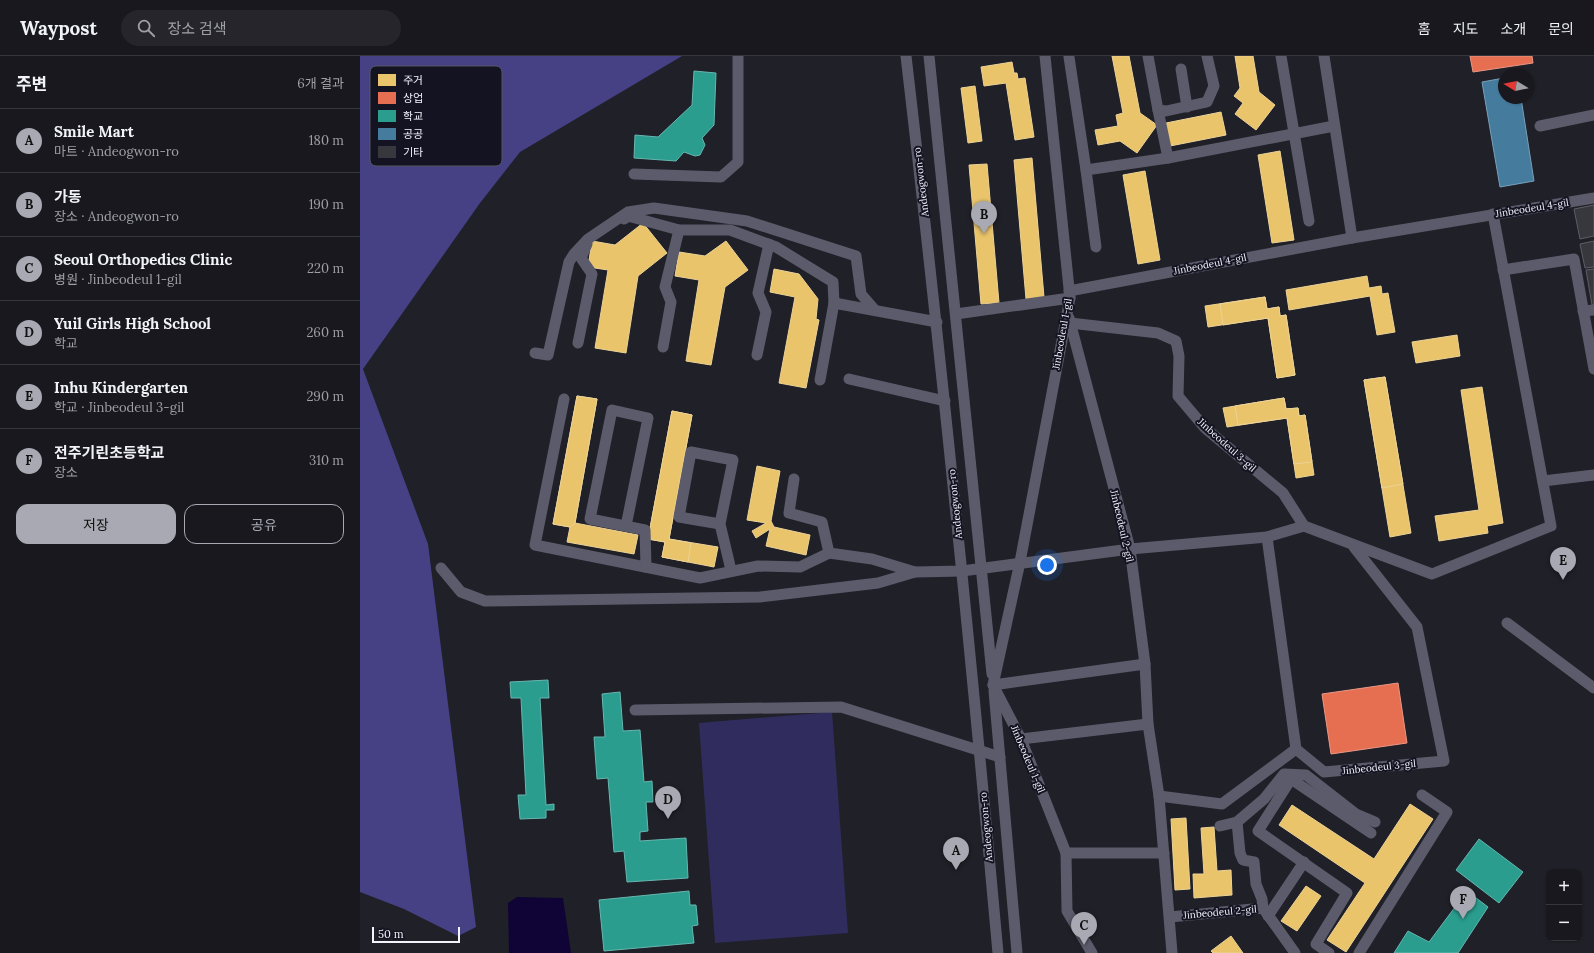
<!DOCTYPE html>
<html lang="ko">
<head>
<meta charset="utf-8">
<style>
  body { margin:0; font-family:Lora,"Noto Sans KR",serif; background:#25252b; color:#f1f3f6 }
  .controls { position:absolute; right:12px; bottom:12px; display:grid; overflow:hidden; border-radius:8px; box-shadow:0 1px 3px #0004 }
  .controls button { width:36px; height:36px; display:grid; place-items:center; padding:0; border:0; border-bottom:1px solid #36373c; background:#18181e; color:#f1f3f6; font:20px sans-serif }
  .compass { position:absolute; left:1138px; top:12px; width:36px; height:36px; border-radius:50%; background:#18181e; box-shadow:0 1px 3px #0004; rotate:280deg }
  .scale { position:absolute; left:12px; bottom:10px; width:88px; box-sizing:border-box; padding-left:4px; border:2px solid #f2f3fd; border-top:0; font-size:11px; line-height:14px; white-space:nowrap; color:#f2f3fd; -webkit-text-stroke:3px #131321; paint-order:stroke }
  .you { position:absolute; left:687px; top:509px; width:14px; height:14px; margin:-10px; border:3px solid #fff; border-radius:50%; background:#1a73e8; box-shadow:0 0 0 6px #1a73e833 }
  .badge { display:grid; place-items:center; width:26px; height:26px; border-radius:50%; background:#a8a9b2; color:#111; font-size:13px; font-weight:700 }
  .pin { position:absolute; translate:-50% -33px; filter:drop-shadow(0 1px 2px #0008) }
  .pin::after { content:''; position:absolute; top:21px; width:14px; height:12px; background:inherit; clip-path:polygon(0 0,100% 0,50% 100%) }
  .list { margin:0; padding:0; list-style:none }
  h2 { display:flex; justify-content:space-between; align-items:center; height:52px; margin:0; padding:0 16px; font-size:17px }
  h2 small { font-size:13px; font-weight:400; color:#9fa0a4 }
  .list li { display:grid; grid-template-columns:26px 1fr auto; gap:12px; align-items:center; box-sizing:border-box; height:64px; padding:0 16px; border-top:1px solid #36373c }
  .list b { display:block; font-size:15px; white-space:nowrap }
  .list p { margin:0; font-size:13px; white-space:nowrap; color:#9fa0a4 }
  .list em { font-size:13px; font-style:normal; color:#9fa0a4 }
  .actions { display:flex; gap:8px; padding:12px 16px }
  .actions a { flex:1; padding:9px 0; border:1px solid #a8a9b2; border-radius:12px; text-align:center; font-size:14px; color:#a8a9b2 }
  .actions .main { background:#a8a9b2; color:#111 }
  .icon { flex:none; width:22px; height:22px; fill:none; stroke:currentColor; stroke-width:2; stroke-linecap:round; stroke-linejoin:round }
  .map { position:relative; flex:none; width:1234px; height:897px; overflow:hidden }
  header { display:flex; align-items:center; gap:24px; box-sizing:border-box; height:56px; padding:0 20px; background:#18181e; border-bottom:1px solid #36373c }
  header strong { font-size:19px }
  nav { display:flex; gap:22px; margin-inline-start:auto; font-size:14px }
  .search { width:280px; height:36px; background:#25252b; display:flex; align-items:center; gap:10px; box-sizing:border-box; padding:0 14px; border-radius:22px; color:#9fa0a4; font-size:15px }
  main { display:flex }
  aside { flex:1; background:#18181e }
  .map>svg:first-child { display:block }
</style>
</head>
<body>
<header>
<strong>Waypost</strong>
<div class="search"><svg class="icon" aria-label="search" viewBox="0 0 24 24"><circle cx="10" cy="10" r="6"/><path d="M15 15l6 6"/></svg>장소 검색</div>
<nav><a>홈</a><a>지도</a><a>소개</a><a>문의</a></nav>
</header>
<main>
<aside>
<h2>주변<small>6개 결과</small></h2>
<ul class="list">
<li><span class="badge">A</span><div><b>Smile Mart</b><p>마트 · Andeogwon-ro</p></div><em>180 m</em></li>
<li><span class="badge">B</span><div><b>가동</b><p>장소 · Andeogwon-ro</p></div><em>190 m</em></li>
<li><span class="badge">C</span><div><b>Seoul Orthopedics Clinic</b><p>병원 · Jinbeodeul 1-gil</p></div><em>220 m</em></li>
<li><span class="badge">D</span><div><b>Yuil Girls High School</b><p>학교</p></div><em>260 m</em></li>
<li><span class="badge">E</span><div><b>Inhu Kindergarten</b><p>학교 · Jinbeodeul 3-gil</p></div><em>290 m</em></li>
<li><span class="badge">F</span><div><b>전주기린초등학교</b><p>장소</p></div><em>310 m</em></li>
</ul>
<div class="actions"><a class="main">저장</a><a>공유</a></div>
</aside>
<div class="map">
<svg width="1234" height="897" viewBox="0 0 1234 897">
  <rect width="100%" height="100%" fill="#202028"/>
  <!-- green -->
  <path fill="#302d5e" d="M472,656L488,877L355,887L339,667Z"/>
  <!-- forest -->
  <path fill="#464185" d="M0,0H322L160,96L120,147L3,313L68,488L116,871L98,880L44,853L0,836Z"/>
  <!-- water -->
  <path fill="#100335" d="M157,841L203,842L211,897H149L148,847Z"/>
  <!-- homes -->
  <g fill="#e9c46a" stroke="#ecd296">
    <path d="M752,0H769L780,57L797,69L777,97L760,85L738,89L735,74L758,70L756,59L763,57Z"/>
    <path d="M875,0H893L899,36L915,49L896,74L875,58L883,47L874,40L880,32Z"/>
    <path d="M652,6L654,17H657L658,23L665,22L674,81L655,84L646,27L624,30L621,11Z"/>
    <path d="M615,30L622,85L608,87L601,32Z"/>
    <path d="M861,56L866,79L810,90L806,67Z"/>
    <path d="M920,95L934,184L912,187L898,99Z"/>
    <path d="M672,102L684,241L666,243L654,104Z"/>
    <path d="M627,108L639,247L621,248L609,109Z"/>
    <path d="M785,115L800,204L778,208L763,119Z"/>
    <path d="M283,167L307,197L278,220L266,297L235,292L248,214L228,211L232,185L255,189Z"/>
    <path d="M366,185L388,214L365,231L351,309L326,305L339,224L315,220L319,196L345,200Z"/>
    <path d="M414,213L439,218L458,243L456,263L459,264L446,332L419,327L435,241L410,236Z"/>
    <path d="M1007,220L1009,232L1021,230L1022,238L1028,237L1035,276L1017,279L1010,240L929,254L926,234Z"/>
    <path d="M905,241L907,253L919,251L920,260L926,259L935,319L917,322L908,262L848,271L845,250Z"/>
    <path d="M905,241L907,253L919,251L920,260L926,259L935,319L917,322L908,262L863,269L860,248Z"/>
    <path d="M1097,279L1100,300L1056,307L1052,286Z"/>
    <path d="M1025,321L1051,477L1030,481L1004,324Z"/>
    <path d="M1025,321L1043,428L1022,432L1004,324Z"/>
    <path d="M1122,331L1143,467L1127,470L1128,477L1079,485L1075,460L1119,454L1101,334Z"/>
    <path d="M217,340L237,343L215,467L278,479L274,498L207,486L210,471L193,468Z"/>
    <path d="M217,340L237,343L215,467L210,471L193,468Z"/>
    <path d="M924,342L926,353L938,352L939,360L945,359L954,419L936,422L927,362L867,371L863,352Z"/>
    <path d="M924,342L926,353L938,352L939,360L945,359L952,406L934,408L927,362L878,369L875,350Z"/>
    <path d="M312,355L332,359L309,483L358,491L354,511L302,501L305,486L288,483Z"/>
    <path d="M312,355L332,359L309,483L331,487L328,506L302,501L305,486L288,483Z"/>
    <path d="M397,410L420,415L411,465L414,471L450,479L446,499L406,490L410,473L396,482L392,475L406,467L387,464Z"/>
    <path d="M1050,748L1073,763L986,896L967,884L1005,827L919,769L932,749L1014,803Z"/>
    <path d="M826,762L830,833L815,834L811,763Z"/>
    <path d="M854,771L857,815L871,814L872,839L834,842L833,818H844L841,772Z"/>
    <path d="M946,830L961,840L937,875L921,865Z"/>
    <path d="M871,880L883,897H853L851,895Z"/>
  </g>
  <!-- shops -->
  <g fill="#e76f51" stroke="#ea9785">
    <path d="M1110,0H1172L1173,7L1113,16Z"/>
    <path d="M1038,627L1047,687L971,698L962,638Z"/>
  </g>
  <!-- schools -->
  <g fill="#2a9d8f" stroke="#66b7b0">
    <path d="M334,15L356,17L354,69L342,82L345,89L340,99L335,100L324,96L316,105L274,102L275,79L298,81L332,49Z"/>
    <path d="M188,624L189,642H180L186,749L194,748V754H186V762L160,763L158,739H166L161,642H151L150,626Z"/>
    <path d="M260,636L263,675L280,674L284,726L292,725L293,746H286L288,775L280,776V785L326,782L328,822L267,826L264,795L254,796L248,722L237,723L234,681H245L242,638Z"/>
    <path d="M1119,783L1163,816L1139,847L1096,814Z"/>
    <path d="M329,835L330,849H336L338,869L332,870L334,887L244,895L239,844Z"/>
    <path d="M1107,835L1128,851L1098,897H1034L1048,875L1069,886Z"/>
  </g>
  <!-- public -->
  <path fill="#457b9d" stroke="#799fba" d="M1144,22V42H1161L1174,125L1140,131L1122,26Z"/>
  <!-- building -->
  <g fill="#37373e" stroke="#5e5e66">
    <path d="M1234,149V180L1220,183L1214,153Z"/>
    <path d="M1234,185V211L1225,212L1220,188Z"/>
    <path d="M1234,213V249H1232L1226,214Z"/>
  </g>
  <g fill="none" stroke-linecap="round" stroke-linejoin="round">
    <!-- minor -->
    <g stroke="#5b5b6b" stroke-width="11">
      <path d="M546,0C581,299 611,598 638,897"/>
      <path d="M569,0L632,618"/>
      <path d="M685,0L710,242L660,506L633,629L661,683L706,797L707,855L732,897"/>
      <path d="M788,0L798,54L806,55L847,46L854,30L847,0"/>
      <path d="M921,0L949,165"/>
      <path d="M964,0L992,182"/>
      <path d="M709,1L726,114"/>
      <path d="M821,13L827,51"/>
      <path d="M798,54L808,102L974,70"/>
      <path d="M1180,70L1234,59"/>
      <path d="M274,118L361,121L378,106V0"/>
      <path d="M264,163L268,160L319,174H370L416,191L473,226L474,247"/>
      <path d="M736,191L726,114L808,102"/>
      <path d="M1143,214L1214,203L1234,313"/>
      <path d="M709,235L992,182L1234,142"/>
      <path d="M1223,255L1234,254"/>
      <path d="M596,258L710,242"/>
      <path d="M709,262L770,493L785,608L788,668L799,740L812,897"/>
      <path d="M710,267L798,277L816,285L819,300L818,340L845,372L923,437L944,470L1072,518L1191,470L1133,158"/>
      <path d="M218,287L232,218L221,202L227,188"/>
      <path d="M303,291L311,246L305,231L319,174"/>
      <path d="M175,297L188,299L209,206L214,198L228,183L268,156L294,152L387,165L496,200L501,238L514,253"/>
      <path d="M397,299L406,256L398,237L409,188"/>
      <path d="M489,323L585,345"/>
      <path d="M460,324L474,247L577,266"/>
      <path d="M204,343L175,489L340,522L398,510L440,511L469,497"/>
      <path d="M434,423L429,457L462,466L469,497L512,503L555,516"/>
      <path d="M1183,425L1234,419"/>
      <path d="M360,468L373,404L331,396L319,461L360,468L371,514"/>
      <path d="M266,470L288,362L252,354L230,463L285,474L286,511"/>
      <path d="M907,481L936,693L964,716L1084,705L1057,571L994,491"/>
      <path d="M81,512L101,536L125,545L400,541L518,527L555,516L602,515L770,493L907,481L944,470"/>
      <path d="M1147,567L1234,632"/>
      <path d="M633,629L785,608"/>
      <path d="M634,635L657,897"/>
      <path d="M275,654L481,651L640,701"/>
      <path d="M661,683L788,668"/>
      <path d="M799,740L862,748L936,693"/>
      <path d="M877,766L904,743L924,718L946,719L996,758L1015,766"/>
      <path d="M860,770L877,766L880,797L883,804L894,806L896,828L902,843L903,852"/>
      <path d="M706,797H804"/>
      <path d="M908,860L944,806"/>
      <path d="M810,861L903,852L935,897"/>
      <path d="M969,897L956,888L987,837L898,775L931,723L1011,777"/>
      <path d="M999,897L1087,756L1062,739"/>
    </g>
  </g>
  <g text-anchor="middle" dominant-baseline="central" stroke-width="4" stroke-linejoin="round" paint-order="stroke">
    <!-- street labels -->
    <g font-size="10" fill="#f2f3fd" stroke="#131321">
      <text transform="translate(561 126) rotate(-97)">Andeogwon-ro</text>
      <text transform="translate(1172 152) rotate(-9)">Jinbeodeul 4-gil</text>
      <text transform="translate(850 208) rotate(-11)">Jinbeodeul 4-gil</text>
      <text transform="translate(702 278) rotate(-80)">Jinbeodeul 1-gil</text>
      <text transform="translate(867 389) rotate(42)">Jinbeodeul 3-gil</text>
      <text transform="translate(595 448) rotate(-96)">Andeogwon-ro</text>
      <text transform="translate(762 470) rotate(77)">Jinbeodeul 2-gil</text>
      <text transform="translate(668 703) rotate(67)">Jinbeodeul 1-gil</text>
      <text transform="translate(1019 711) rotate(-6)">Jinbeodeul 3-gil</text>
      <text transform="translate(626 771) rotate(-95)">Andeogwon-ro</text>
      <text transform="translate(860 856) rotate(-5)">Jinbeodeul 2-gil</text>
    </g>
  </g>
  <!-- legend -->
  <rect x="10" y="10" width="132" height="100" rx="6" fill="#131321" stroke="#565663" stroke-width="1"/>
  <rect x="18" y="18" width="18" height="12" fill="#e9c46a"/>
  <rect x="18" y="36" width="18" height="12" fill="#e76f51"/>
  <rect x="18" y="54" width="18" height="12" fill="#2a9d8f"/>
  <rect x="18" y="72" width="18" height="12" fill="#457b9d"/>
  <rect x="18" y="90" width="18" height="12" fill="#37373e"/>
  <g font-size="11" fill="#f2f3fd">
    <text x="43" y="28">주거</text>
    <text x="43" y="46">상업</text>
    <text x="43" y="64">학교</text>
    <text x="43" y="82">공공</text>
    <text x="43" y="100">기타</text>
  </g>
</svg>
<div class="controls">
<button>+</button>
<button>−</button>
</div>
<svg class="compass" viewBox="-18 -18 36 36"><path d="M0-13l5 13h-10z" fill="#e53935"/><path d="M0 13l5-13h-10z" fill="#9fa0a4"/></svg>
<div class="scale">50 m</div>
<div class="you"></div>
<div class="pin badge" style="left:596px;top:814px">A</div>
<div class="pin badge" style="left:624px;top:178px">B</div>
<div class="pin badge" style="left:724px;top:889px">C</div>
<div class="pin badge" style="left:308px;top:763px">D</div>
<div class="pin badge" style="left:1203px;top:524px">E</div>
<div class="pin badge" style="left:1103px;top:863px">F</div>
</div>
</main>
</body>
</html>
